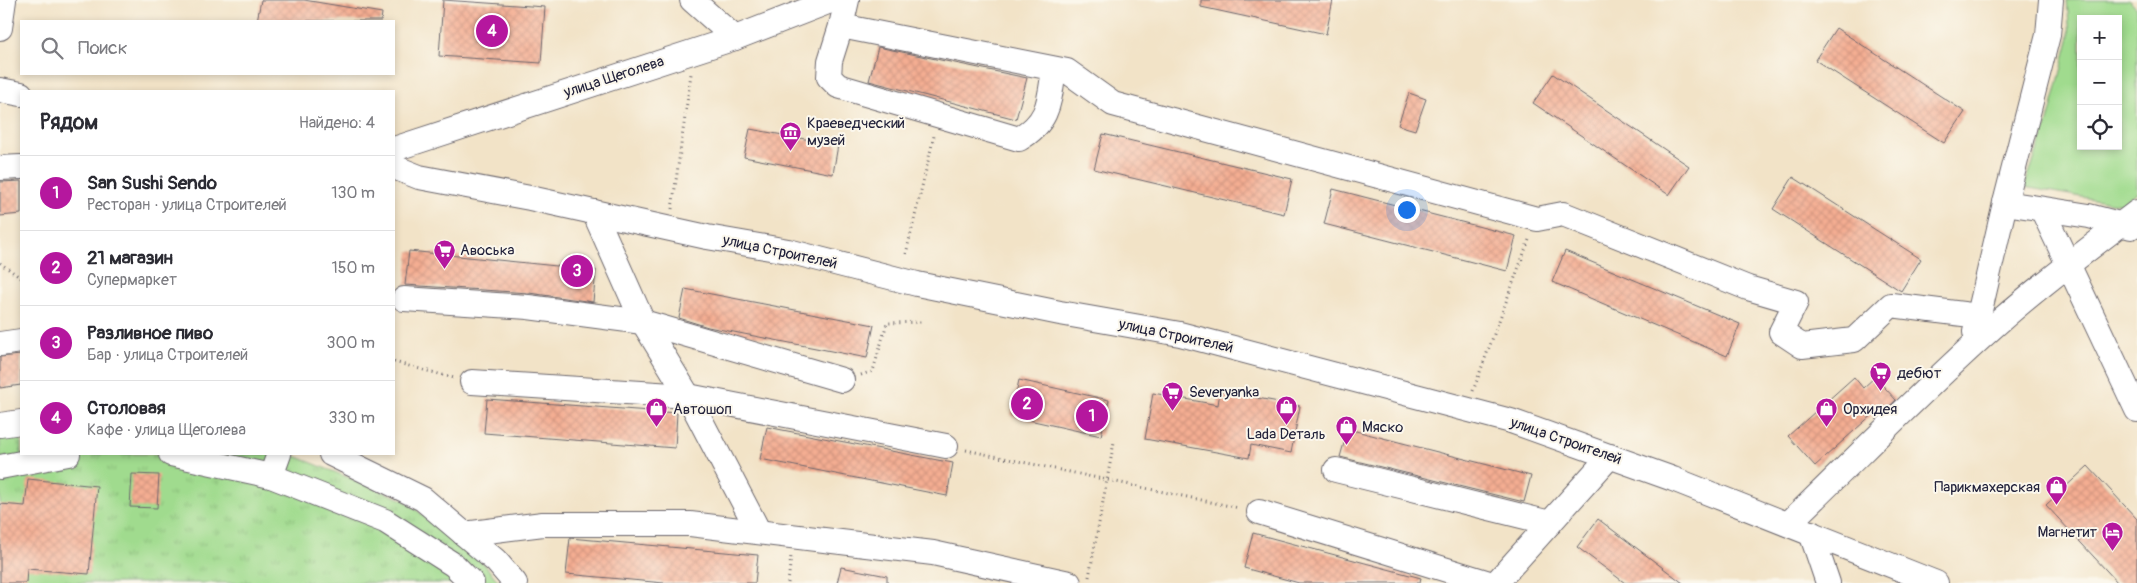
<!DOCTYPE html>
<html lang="ru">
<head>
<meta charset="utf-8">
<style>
  body { margin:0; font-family:Pangolin,sans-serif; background:#f2f2f3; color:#2b2b33 }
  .controls { position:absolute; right:15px; top:15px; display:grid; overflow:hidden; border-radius:0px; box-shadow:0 2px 8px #0003 }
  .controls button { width:45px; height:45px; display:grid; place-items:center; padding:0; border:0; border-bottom:1px solid #e1e1e2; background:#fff; color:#2b2b33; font:25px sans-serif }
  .you { position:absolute; left:1406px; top:209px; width:18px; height:18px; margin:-12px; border:4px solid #fff; border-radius:50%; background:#1a73e8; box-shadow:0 0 0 8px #1a73e833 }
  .badge { display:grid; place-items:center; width:32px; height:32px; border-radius:50%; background:#b5179e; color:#fff; font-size:16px; font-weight:700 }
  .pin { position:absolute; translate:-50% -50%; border:2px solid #fff; box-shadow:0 1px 5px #0006 }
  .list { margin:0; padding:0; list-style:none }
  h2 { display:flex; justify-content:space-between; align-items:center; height:65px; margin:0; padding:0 20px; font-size:21px }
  h2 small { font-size:16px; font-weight:400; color:#7c7c81 }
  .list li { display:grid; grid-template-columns:32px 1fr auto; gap:15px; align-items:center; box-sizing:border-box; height:75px; padding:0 20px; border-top:1px solid #e1e1e2 }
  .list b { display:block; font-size:19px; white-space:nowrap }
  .list p { margin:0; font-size:16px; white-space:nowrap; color:#7c7c81 }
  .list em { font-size:16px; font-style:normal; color:#7c7c81 }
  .icon { flex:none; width:28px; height:28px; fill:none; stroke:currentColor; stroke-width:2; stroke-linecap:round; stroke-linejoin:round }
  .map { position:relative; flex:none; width:2137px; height:583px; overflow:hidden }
  .search { position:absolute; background:#fff; box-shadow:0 2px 8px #0003; left:20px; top:20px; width:375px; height:55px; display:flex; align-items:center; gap:12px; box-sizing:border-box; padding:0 18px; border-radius:0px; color:#7c7c81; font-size:19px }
  .panel { position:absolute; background:#fff; box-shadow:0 2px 8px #0003; left:20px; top:90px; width:375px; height:365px; border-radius:0px }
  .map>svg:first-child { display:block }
</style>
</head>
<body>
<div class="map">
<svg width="2137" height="583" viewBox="0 0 2137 583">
  <defs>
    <pattern id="park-tufts" width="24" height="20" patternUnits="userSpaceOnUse" patternTransform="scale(1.25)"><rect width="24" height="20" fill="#a0db8e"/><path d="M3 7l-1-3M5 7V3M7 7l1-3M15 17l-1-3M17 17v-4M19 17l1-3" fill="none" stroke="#8abc7b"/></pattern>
    <pattern id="building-cross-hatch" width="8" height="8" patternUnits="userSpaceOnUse" patternTransform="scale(1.25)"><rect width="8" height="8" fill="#f4ad92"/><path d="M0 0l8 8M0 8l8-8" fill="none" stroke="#d1957f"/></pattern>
  </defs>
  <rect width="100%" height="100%" fill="#fbf7ec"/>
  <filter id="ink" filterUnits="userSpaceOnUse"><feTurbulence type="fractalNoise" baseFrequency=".02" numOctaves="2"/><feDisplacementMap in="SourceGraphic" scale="10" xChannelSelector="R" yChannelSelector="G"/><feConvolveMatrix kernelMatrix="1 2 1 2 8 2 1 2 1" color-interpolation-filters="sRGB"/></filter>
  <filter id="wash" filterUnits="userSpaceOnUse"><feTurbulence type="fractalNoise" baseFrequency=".0096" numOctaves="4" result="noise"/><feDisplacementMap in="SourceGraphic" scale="20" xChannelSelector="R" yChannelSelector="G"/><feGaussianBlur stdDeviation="1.12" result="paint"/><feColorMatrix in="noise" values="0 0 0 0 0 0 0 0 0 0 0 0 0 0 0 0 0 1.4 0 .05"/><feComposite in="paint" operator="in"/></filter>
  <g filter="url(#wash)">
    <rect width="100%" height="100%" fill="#f2e3c7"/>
    <!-- grass -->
    <path fill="#a0db8e" stroke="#617e64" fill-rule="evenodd" d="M2067,0H2128L2137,8V192L2122,204L2024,187L2047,125L2070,36ZM2081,19H2118V146H2081Z"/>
    <!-- park -->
    <path fill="url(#park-tufts)" stroke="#617e64" d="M21,433V454H290L404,500L483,563L500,583H0V437Z"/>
    <g id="blocks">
      <!-- building -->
      <g fill="url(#building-cross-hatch)">
        <path d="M261,0H304L382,13L381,21H257Z"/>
        <path d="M443,0L545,7L541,63L439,56Z"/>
        <path d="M1201,0H1333L1326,34L1201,7Z"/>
        <path d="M1836,28L1965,112L1944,143L1815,60Z"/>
        <path d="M878,47L1027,78L1016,119L869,81Z"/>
        <path d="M1553,74L1689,166L1669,195L1533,103Z"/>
        <path d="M1409,93L1426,99L1415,130L1398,125Z"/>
        <path d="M750,129L838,145L833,174L744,157Z"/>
        <path d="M1103,134L1292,179L1284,214L1094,169Z"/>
        <path d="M1793,177L1921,259L1901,291L1773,209Z"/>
        <path d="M21,181V214L0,216V182Z"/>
        <path d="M1333,189L1516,236L1507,271L1324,224Z"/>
        <path d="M409,251L596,270L593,302L529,293L405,285Z"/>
        <path d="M1565,251L1740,324L1727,356L1552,282Z"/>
        <path d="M685,289L874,325L867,358L708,327L679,318Z"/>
        <path d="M21,355V385L0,388V357Z"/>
        <path d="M1854,377L1863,388L1875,377L1896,400L1879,416L1875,412L1815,466L1788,436Z"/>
        <path d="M1019,380L1109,400L1101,436L1011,416Z"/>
        <path d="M1220,391L1300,406L1291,453L1251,445L1249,458L1145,439L1153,393L1218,405Z"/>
        <path d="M487,399L677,413L675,448L484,433Z"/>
        <path d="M767,427L953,463L947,496L760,459Z"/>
        <path d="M1348,429L1531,476L1524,502L1340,457Z"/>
        <path d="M2088,466L2137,519V583H2118L2046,505Z"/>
        <path d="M132,474L159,475L157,508L130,507Z"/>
        <path d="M28,479L97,486L89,574L27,569L26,583H0V504L25,506Z"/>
        <path d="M1598,519L1683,583H1625L1577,547Z"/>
        <path d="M1253,533L1421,578L1420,583H1299L1244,568Z"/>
        <path d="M570,538L758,555L755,583H664L566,574Z"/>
        <path d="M841,567L887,576V583H837Z"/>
      </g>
    </g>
  </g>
  <g filter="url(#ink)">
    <use href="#blocks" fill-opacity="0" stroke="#6b666c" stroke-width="1"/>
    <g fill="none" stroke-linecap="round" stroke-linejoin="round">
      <defs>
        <g id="minor">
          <path d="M692,0L735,38"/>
          <path d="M847,0L841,26L1067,71L1113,104L1537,219L1563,214L1748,288L1796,302L1781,332L1802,346L1854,340L1891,305L1979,316"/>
          <path d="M841,26L830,61L829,77L838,86L1019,139C1050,121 1049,101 1054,69"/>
          <path d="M0,28L4,0"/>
          <path d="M0,90L21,94"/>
          <path d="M394,149L735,38L833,0"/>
          <path d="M394,167L419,177L530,198L707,237L788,251L917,284L1060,313L1180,334L1511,421L1673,479L1936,583"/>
          <path d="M0,168L21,167"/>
          <path d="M2005,203L2089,216L2131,227"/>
          <path d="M2042,209L2137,410"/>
          <path d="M594,212L643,322L688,396L759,532"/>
          <path d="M404,299L528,307L643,322L842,380"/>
          <path d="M1975,332L2005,203L2048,35L2051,0"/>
          <path d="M0,344L21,341"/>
          <path d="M472,382L688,396L946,446"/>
          <path d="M0,425L21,422"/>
          <path d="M171,454L271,476L279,454"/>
          <path d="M331,454L423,499L496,561L515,583"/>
          <path d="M0,467L68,454"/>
          <path d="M1336,470L1550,523"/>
          <path d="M271,476L385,521L454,565L472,583"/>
          <path d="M1259,512L1489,583"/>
          <path d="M1788,524C1859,456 1927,385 2001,320C2044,282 2091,247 2137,212"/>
          <path d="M1811,533L1828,583"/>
          <path d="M464,534L543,524H690L933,553L1069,583"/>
          <path d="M1496,583L1610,456"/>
        </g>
      </defs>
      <!-- minor casing -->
      <use href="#minor" stroke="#6b666c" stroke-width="26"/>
      <!-- path -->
      <g stroke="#6b666c" stroke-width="3" stroke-dasharray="1 4" stroke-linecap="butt">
        <path d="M672,209L691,74"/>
        <path d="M906,254L934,136"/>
        <path d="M0,263L21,278"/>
        <path d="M394,362L454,378"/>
        <path d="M861,375L873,371L887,323L923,322"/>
        <path d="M1473,391L1530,237"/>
        <path d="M966,450L1239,508"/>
        <path d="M1089,577L1114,442"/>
        <path d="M788,583L791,556"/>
      </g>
      <!-- minor -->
      <use href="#minor" stroke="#fff" stroke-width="24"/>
    </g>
  </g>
  <!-- icons -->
  <defs>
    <symbol id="museum-pin" viewBox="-11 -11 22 30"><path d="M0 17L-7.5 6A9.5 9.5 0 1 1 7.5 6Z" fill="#b5179e" stroke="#fbf7ec"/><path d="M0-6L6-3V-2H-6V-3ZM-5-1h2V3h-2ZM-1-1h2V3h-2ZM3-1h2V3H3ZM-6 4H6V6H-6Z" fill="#fff"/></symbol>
    <symbol id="supermarket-pin" viewBox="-11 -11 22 30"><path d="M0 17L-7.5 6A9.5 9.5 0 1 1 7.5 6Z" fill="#b5179e" stroke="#fbf7ec"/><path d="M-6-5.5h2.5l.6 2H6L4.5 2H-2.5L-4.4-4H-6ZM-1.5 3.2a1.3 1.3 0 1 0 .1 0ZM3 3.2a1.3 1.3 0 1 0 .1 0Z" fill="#fff"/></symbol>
    <symbol id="shop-pin" viewBox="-11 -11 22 30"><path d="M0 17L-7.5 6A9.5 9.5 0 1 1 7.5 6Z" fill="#b5179e" stroke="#fbf7ec"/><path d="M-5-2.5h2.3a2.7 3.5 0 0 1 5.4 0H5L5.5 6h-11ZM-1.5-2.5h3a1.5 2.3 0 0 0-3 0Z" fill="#fff"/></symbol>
    <symbol id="hotel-pin" viewBox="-11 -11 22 30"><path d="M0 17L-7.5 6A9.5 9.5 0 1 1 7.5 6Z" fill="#b5179e" stroke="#fbf7ec"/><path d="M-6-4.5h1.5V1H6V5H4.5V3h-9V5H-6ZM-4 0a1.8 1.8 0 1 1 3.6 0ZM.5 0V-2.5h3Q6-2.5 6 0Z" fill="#fff"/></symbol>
  </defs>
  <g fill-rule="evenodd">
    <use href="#museum-pin" x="778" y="120" width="25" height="34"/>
    <use href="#supermarket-pin" x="432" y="238" width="25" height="34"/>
    <use href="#supermarket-pin" x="1868" y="360" width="25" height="34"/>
    <use href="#supermarket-pin" x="1160" y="380" width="25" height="34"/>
    <use href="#shop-pin" x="1274" y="394" width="25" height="34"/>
    <use href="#shop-pin" x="644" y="396" width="25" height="34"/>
    <use href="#shop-pin" x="1814" y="396" width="25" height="34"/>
    <use href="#shop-pin" x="1334" y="414" width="25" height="34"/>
    <use href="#shop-pin" x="2044" y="474" width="25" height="34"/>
    <use href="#hotel-pin" x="2100" y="520" width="25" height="34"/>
  </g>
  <g text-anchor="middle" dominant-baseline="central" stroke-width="4" stroke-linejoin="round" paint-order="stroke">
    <!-- street labels -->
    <g font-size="15" fill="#22223b" stroke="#fbf7ec">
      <text transform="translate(614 77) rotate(-18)">улица Щеголева</text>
      <text transform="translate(780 252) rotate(12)">улица Строителей</text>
      <text transform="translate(1176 336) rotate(12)">улица Строителей</text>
      <text transform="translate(1566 441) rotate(19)">улица Строителей</text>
    </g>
    <!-- poi labels -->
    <g font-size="15" fill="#22223b" stroke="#fbf7ec" text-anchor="start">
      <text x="807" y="123">Краеведческий<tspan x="807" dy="17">музей</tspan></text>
      <text x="460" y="250">Авоська</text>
      <text x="1897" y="373">дебют</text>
      <text x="1189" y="392">Severyanka</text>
      <text x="673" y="409">Автошоп</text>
      <text x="1843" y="409">Орхидея</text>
      <text x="1362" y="427">Мяско</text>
      <text x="1286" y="434" text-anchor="middle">Lada Dеталь</text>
      <text x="2040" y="487" text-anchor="end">Парикмахерская</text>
      <text x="2097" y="532" text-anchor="end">Магнетит</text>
    </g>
  </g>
</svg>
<div class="controls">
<button>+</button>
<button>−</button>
<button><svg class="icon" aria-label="locate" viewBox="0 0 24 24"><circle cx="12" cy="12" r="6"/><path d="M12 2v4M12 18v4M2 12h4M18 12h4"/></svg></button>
</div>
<div class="you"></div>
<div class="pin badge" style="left:1092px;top:416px">1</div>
<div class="pin badge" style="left:1027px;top:404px">2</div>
<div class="pin badge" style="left:577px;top:271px">3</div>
<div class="pin badge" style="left:492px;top:31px">4</div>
<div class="search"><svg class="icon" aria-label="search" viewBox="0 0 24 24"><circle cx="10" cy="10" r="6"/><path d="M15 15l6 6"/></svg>Поиск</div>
<section class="panel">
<h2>Рядом<small>Найдено: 4</small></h2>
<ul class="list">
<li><span class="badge">1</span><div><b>San Sushi Sendo</b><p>Ресторан · улица Строителей</p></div><em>130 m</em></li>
<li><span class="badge">2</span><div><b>21 магазин</b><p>Супермаркет</p></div><em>150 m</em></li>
<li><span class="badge">3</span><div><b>Разливное пиво</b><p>Бар · улица Строителей</p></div><em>300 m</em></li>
<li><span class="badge">4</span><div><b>Столовая</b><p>Кафе · улица Щеголева</p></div><em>330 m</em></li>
</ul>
</section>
</div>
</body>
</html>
